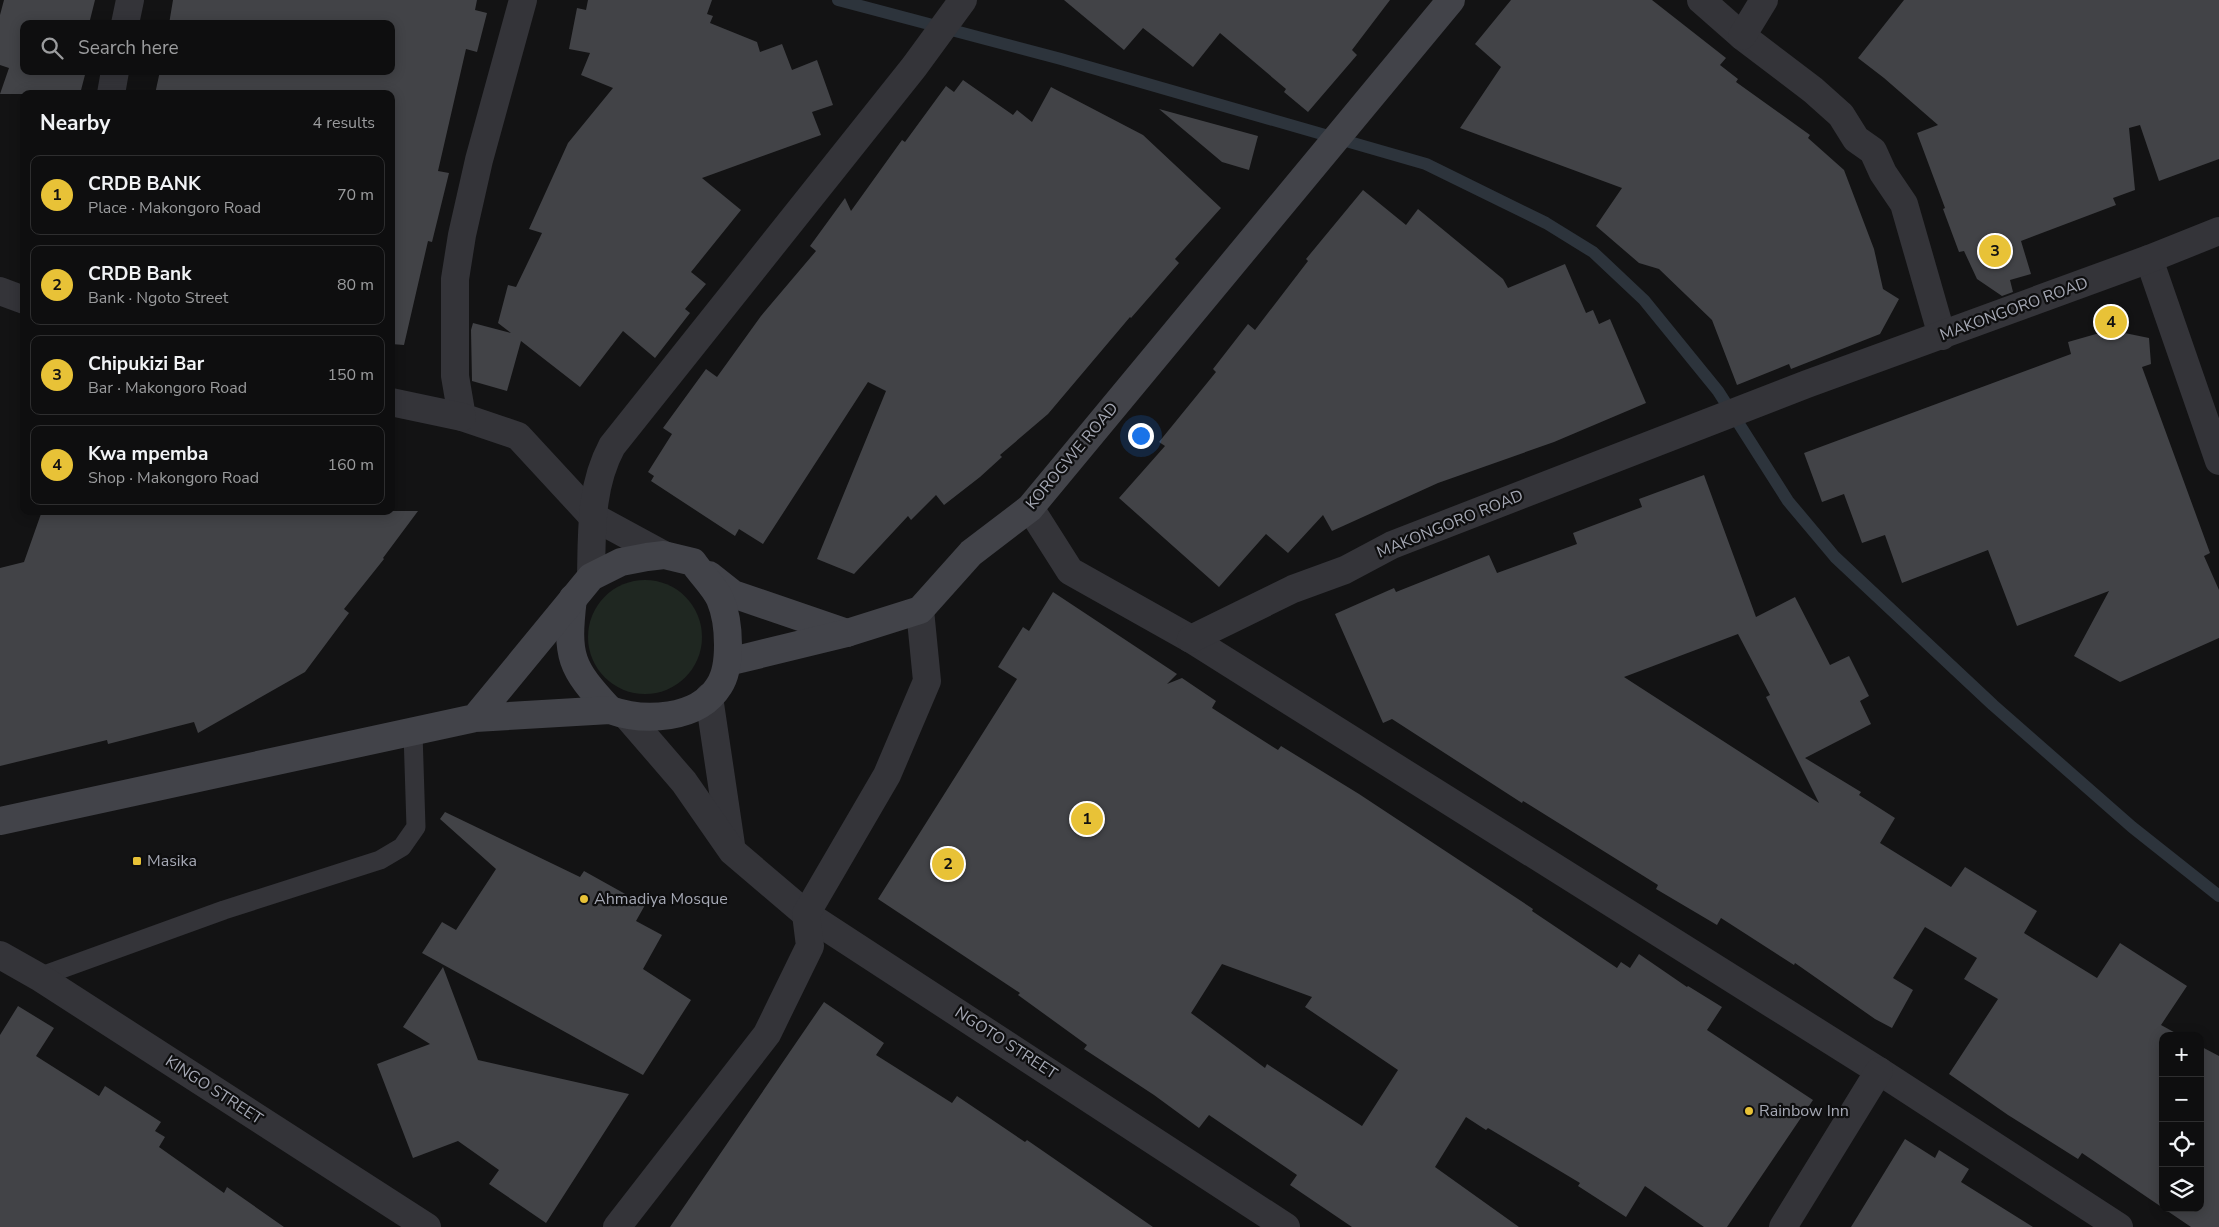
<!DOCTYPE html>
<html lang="en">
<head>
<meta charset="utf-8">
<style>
  body { margin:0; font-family:"Nunito Sans",sans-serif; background:#1c1c1d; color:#f1f3f6 }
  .controls { position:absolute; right:15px; bottom:15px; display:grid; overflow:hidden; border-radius:10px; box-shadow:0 2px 12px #0003 }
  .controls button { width:45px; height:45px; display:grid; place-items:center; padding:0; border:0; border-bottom:1px solid #2e2e2f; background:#0e0e0f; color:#f1f3f6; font:25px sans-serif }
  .you { position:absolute; left:1140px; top:435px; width:18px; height:18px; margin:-12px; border:4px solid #fff; border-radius:50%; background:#1a73e8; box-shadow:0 0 0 8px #1a73e833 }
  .badge { display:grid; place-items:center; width:32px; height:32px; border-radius:50%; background:#e8c237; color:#111; font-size:16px; font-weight:700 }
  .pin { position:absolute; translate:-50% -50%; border:2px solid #fff; box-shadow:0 1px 5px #0006 }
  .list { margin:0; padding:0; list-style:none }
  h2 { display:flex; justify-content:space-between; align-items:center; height:65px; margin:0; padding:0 20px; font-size:21px }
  h2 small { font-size:16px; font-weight:400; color:#9b9c9e }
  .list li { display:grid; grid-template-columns:32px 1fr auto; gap:15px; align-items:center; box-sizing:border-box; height:80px; margin:0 10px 10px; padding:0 10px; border:1px solid #2e2e2f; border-radius:10px }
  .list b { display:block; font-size:19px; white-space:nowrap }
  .list p { margin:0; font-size:16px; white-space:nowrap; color:#9b9c9e }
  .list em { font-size:16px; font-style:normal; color:#9b9c9e }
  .icon { flex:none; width:28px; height:28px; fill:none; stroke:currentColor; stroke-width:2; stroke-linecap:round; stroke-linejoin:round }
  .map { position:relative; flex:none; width:2219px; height:1227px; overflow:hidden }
  .search { position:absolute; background:#0e0e0f; box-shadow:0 2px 12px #0003; left:20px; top:20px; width:375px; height:55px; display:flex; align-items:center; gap:12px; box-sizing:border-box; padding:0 18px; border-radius:10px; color:#9b9c9e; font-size:19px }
  .panel { position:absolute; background:#0e0e0f; box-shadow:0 2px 12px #0003; left:20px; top:90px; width:375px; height:425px; border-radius:10px }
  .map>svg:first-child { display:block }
</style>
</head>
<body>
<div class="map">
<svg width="2219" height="1227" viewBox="0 0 2219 1227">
  <rect width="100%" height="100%" fill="#131314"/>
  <!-- green -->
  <circle fill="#1f2721" cx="645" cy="637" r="57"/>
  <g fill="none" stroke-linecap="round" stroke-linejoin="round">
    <!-- stream -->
    <path stroke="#2d343c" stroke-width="12" d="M838,0L1061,59L1426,164L1546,223L1593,252L1644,300L1718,391L1788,501L1835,557L1993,705L2132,827L2219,896"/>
  </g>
  <!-- building -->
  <g fill="#424347" fill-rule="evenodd">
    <path d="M4,0H95L89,24H24V71H86L80,94H0L9,68L0,65V15Z"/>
    <path d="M173,0H477L475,10L487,13L477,52L466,49L438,171L449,173L432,242L428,241L404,345L391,344V94H155L160,71H391V24H169Z"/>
    <path d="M588,0H712L707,14L713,16L710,23L757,42L760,52L782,44L792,70L817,60L833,105L812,112L821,135L702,178L741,210L691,272L706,284L685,309L690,313L655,358L623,331L580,387L521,341L507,391L472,381L471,330L473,323L511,333L498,323L508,285L516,287L542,233L529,229L568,143L613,88L581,75L590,53L569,49L577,8L586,10Z"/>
    <path d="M1064,0H1390L1352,50L1357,55L1308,112L1284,92L1286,89L1220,33L1193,67L1143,28L1124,50Z"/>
    <path d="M1511,0H1652L1726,58L1720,65L1738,79L1736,82L1810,135L1808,138L1844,170L1874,249L1883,289L1899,299L1880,334L1791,369L1789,364L1737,385L1712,320L1659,269L1639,263L1596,226L1622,188L1460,128L1501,67L1475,44Z"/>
    <path d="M1904,0H2219V159L2159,181L2140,125L2129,128L2135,190L2113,198L2116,205L2021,241L2031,274L2010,280L2013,292L2002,296L1977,279L1964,251L1959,252L1943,209L1945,208L1917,133L1938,125L1884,78L1858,58Z"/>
    <path d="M963,80L1013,115L1017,110L1032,122L1051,87L1143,135L1221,208L1175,259L1179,263L1131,318L1130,317L1048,414L1000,455L1002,457L980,477L944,505L936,495L911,520L908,516L854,574L817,559L886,391L868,382L763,544L739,529L735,536L651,481L654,476L648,472L672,434L663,428L706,369L717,377L761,316L816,251L810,246L845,198L851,211L902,140L905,142L946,86L954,92Z"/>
    <path d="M1159,109L1258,136L1249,170L1222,162Z"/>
    <path d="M1363,190L1406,225L1418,209L1503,279L1508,288L1565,264L1586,313L1593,310L1599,324L1610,319L1646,403L1554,442L1438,483L1332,531L1323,515L1288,553L1266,534L1219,587L1119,498L1165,446L1159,442L1216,372L1213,369L1248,324L1255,330L1308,261L1306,259Z"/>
    <path d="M2110,330L2149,338L2151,364L2142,367L2210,553L2204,556L2219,590V638L2120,682L2074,656L2109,591L2017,626L1988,550L1902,583L1885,535L1862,543L1844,494L1822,502L1804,453L2071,354L2068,342Z"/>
    <path d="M1704,475L1756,617L1795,597L1830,665L1849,656L1869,696L1860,701L1871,724L1805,758L1861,792L1859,795L1895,818L1880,843L1951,887L1965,867L2037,911L2024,933L2097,978L2120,943L2187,986L2161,1025L2181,1036H2163V1208L2082,1153L2078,1159L2008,1115L1949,1074L1998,999L1964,979L1977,958L1925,927L1893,978L1913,990L1892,1028L1875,1019L1795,963L1794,965L1721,918L1717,925L1656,889L1658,885L1523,801L1522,803L1392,719L1383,723L1335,614L1394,588L1396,592L1489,555L1497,573L1577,544L1573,533L1642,507L1639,499ZM1738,634L1770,695L1766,697L1819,803L1624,677Z"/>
    <path d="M42,511H418L383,558L384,559L344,609L349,613L305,672L198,733L194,722L108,744L107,740L0,766V568L24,562Z"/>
    <path d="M1053,592L1177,674L1167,684L1182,678L1216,701L1212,708L1278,750L1281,746L1359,794L1533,909L1532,911L1617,968L1621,962L1630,968L1639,954L1687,987L1688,986L1722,1007L1707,1030L1813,1100L1727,1227H1704L1645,1186L1626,1217L1578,1186L1580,1183L1488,1128L1486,1130L1466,1117L1435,1167L1519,1227H1352L1290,1185L1297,1175L1209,1115L1199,1128L1154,1095L1084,1049L1087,1045L1018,995L1020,993L878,899L1017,679L998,667L1023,627L1029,631ZM1222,964L1312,997L1305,1007L1398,1070L1362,1126L1267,1064L1265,1068L1191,1013Z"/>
    <path d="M445,812L580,877L584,871L645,905L636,921L662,935L643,969L691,1000L643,1075L422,953L442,922L456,930L496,869L440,819Z"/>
    <path d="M443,967L478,1060L629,1094L546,1223L489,1184L499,1170L458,1141L413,1158L377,1064L430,1044L403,1027Z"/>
    <path d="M824,1002L884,1043L876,1055L952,1103L957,1096L1025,1142L1027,1140L1153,1227H670Z"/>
    <path d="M18,1006L54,1028L36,1056L99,1096L105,1086L161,1122L155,1131L165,1137L159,1147L224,1193L227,1187L284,1227H0V1035Z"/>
    <path d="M2200,1046L2219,1056V1227H2191L2163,1208H2200Z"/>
    <path d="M1905,1139L1935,1158L1939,1150L1969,1169L1961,1182L2033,1227H1851Z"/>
  </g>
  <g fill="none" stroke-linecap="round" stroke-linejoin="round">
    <!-- lane -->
    <path stroke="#343439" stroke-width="19" d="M39,977L224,910L380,860L402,847L416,827L413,733"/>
    <!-- street -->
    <g stroke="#343439" stroke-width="28">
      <path d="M523,0L479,160L462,235L455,279V376L462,417L518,436L592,516L664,555"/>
      <path d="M1701,0L1742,36L1813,90L1841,115L1856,139L1873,151L1883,173L1904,204L1942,336"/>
      <path d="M125,24L130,0"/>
      <path d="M1742,36L1764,0"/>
      <path d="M111,94L115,71"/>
      <path d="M2149,259L2219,461"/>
      <path d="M0,291L24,300"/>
      <path d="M391,402L462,417"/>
      <path d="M1030,508L1070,571L1191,639L1879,1071L2119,1227"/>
      <path d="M591,577C592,531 590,487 612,446L914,67L963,0"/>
      <path d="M1191,639L1293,589L1345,570L1392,545L1807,384L2149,259L2219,231"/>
      <path d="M709,697L731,845"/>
      <path d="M627,716L684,782L732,851L806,914L1286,1227"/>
      <path d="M0,955L39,977L427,1227"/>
      <path d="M617,1227L767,1034L810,946L806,914L887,775L927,681L920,610"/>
      <path d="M1783,1227L1879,1071"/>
    </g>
    <!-- secondary -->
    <g stroke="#424349" stroke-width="28">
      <path d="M709,575L733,594L847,633"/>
      <path d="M573,598C566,657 570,667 610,710"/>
      <path d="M728,662L847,633L920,610L971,553L1030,508L1451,0"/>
      <path d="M0,821L475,718L610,710C644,722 698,720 719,686C727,674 728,658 728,645C728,630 726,613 720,599C714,586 701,574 693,562L664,555L647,557L621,562L591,577L475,718"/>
    </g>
  </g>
  <!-- markers -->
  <g fill="#e8c237" stroke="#0e0e0f" stroke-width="2">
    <rect x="132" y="856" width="10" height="10" rx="2.5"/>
    <circle cx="584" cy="899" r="5"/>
    <circle cx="1749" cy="1111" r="5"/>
  </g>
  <g text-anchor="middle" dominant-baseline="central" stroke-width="4.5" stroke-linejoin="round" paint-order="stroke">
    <!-- street labels -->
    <g font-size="16" fill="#a5a8b4" stroke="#0e0e0f">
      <text transform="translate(2014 309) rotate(-20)">MAKONGORO ROAD</text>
      <text transform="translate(1072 456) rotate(-50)">KOROGWE ROAD</text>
      <text transform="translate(1450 524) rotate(-22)">MAKONGORO ROAD</text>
      <text transform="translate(1006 1043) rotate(33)">NGOTO STREET</text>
      <text transform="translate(214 1090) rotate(33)">KINGO STREET</text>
    </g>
    <!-- poi labels -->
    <g font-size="16" fill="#a5a8b4" stroke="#0e0e0f" text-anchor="start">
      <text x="147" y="861">Masika</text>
      <text x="594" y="899">Ahmadiya Mosque</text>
      <text x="1759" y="1111">Rainbow Inn</text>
    </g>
  </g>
</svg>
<div class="controls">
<button>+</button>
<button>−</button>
<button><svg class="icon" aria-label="locate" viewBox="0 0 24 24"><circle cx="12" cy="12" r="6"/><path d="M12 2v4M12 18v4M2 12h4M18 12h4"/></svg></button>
<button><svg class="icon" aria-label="layers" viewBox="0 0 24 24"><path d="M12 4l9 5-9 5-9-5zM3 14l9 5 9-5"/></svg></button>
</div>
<div class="you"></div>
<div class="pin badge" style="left:1087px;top:819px">1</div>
<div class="pin badge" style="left:948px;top:864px">2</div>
<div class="pin badge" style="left:1995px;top:251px">3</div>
<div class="pin badge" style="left:2111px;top:322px">4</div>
<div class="search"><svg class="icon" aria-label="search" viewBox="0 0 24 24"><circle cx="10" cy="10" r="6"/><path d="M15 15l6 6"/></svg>Search here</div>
<section class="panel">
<h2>Nearby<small>4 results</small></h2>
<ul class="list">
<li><span class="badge">1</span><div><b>CRDB BANK</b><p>Place · Makongoro Road</p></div><em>70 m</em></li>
<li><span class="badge">2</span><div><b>CRDB Bank</b><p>Bank · Ngoto Street</p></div><em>80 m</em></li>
<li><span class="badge">3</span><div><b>Chipukizi Bar</b><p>Bar · Makongoro Road</p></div><em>150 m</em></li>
<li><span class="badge">4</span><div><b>Kwa mpemba</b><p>Shop · Makongoro Road</p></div><em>160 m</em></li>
</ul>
</section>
</div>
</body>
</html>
